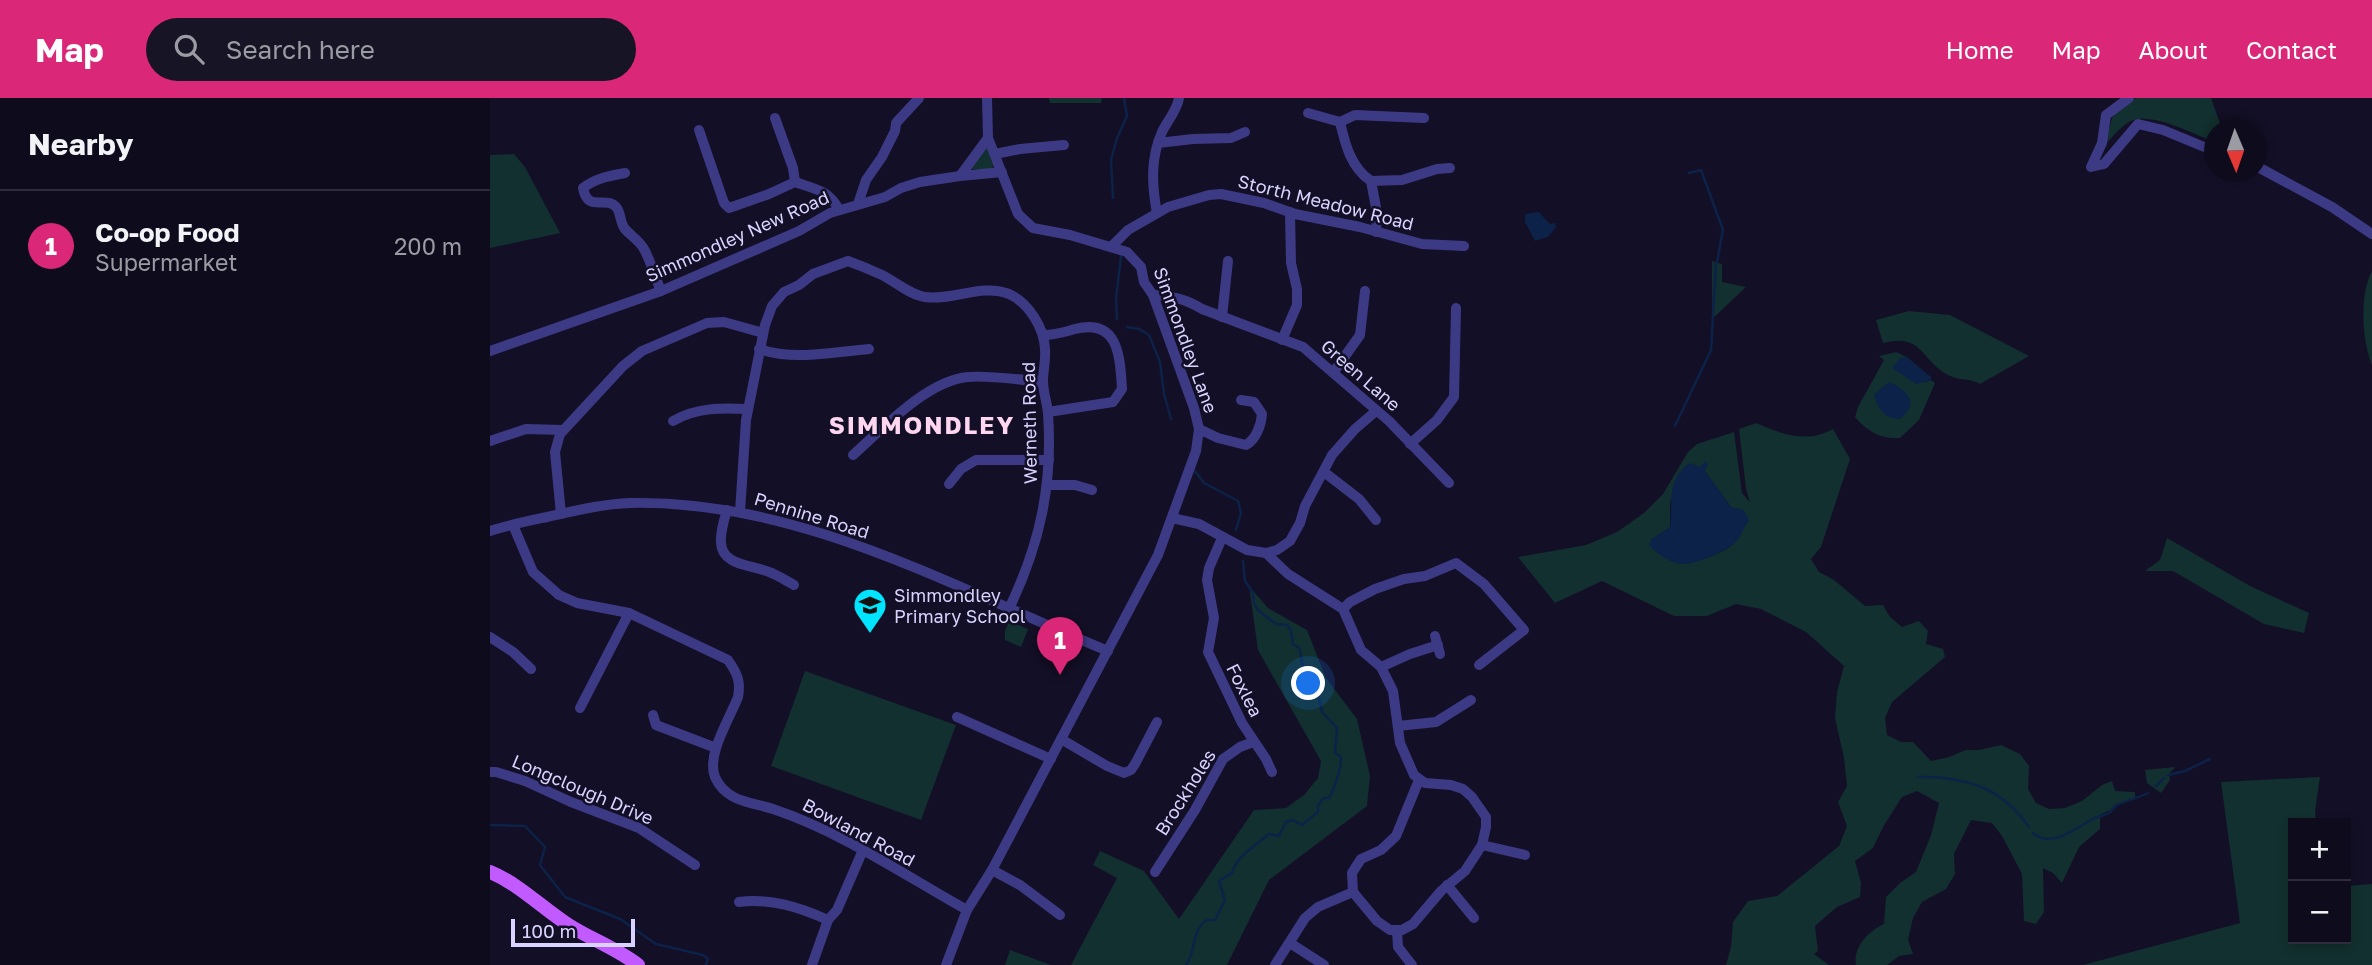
<!DOCTYPE html>
<html lang="en">
<head>
<meta charset="utf-8">
<style>
  body { margin:0; font-family:"Golos Text",sans-serif; background:#171425; color:#f1f3f6 }
  .controls { position:absolute; right:21px; bottom:21px; display:grid; overflow:hidden; border-radius:0px; box-shadow:0 4px 10px #0003 }
  .controls button { width:63px; height:63px; display:grid; place-items:center; padding:0; border:0; border-bottom:2px solid #2e2b3b; background:#0e0b1c; color:#f1f3f6; font:35px sans-serif }
  .compass { position:absolute; left:1714px; top:21px; width:63px; height:63px; border-radius:50%; background:#0e0b1c; box-shadow:0 4px 10px #0003; rotate:178deg }
  .scale { position:absolute; left:21px; bottom:18px; width:124px; box-sizing:border-box; padding-left:7px; border:4px solid #d9d4ff; border-top:0; font-size:19px; line-height:24px; white-space:nowrap; color:#d9d4ff; -webkit-text-stroke:5px #130f26; paint-order:stroke }
  .you { position:absolute; left:819px; top:586px; width:24px; height:24px; margin:-18px; border:5px solid #fff; border-radius:50%; background:#1a73e8; box-shadow:0 0 0 10px #1a73e833 }
  .badge { display:grid; place-items:center; width:46px; height:46px; border-radius:50%; background:#db2777; color:#fff; font-size:23px; font-weight:700 }
  .pin { position:absolute; translate:-50% -58px; filter:drop-shadow(0 2px 4px #0008) }
  .pin::after { content:''; position:absolute; top:37px; width:24px; height:21px; background:inherit; clip-path:polygon(0 0,100% 0,50% 100%) }
  .list { margin:0; padding:0; list-style:none }
  h2 { display:flex; justify-content:space-between; align-items:center; height:91px; margin:0; padding:0 28px; font-size:30px }
  h2 small { font-size:23px; font-weight:400; color:#9b9ba3 }
  .list li { display:grid; grid-template-columns:46px 1fr auto; gap:21px; align-items:center; box-sizing:border-box; height:112px; padding:0 28px; border-top:2px solid #2e2b3b }
  .list b { display:block; font-size:26px; white-space:nowrap }
  .list p { margin:0; font-size:23px; white-space:nowrap; color:#9b9ba3 }
  .list em { font-size:23px; font-style:normal; color:#9b9ba3 }
  .icon { flex:none; width:38px; height:38px; fill:none; stroke:currentColor; stroke-width:2; stroke-linecap:round; stroke-linejoin:round }
  .map { position:relative; flex:none; width:1882px; height:867px; overflow:hidden }
  header { display:flex; align-items:center; gap:42px; box-sizing:border-box; height:98px; padding:0 35px; background:#db2777; color:#fff }
  header strong { font-size:33px }
  nav { display:flex; gap:38px; margin-inline-start:auto; font-size:24px }
  .search { width:490px; height:63px; background:#171425; display:flex; align-items:center; gap:18px; box-sizing:border-box; padding:0 24px; border-radius:38px; color:#9b9ba3; font-size:26px }
  main { display:flex }
  aside { flex:1; background:#0e0b1c }
  .map>svg:first-child { display:block }
</style>
</head>
<body>
<header>
<strong>Map</strong>
<div class="search"><svg class="icon" aria-label="search" viewBox="0 0 24 24"><circle cx="10" cy="10" r="6"/><path d="M15 15l6 6"/></svg>Search here</div>
<nav><a>Home</a><a>Map</a><a>About</a><a>Contact</a></nav>
</header>
<main>
<aside>
<h2>Nearby<small></small></h2>
<ul class="list">
<li><span class="badge">1</span><div><b>Co-op Food</b><p>Supermarket</p></div><em>200 m</em></li>
</ul>
</aside>
<div class="map">
<svg width="1882" height="867" viewBox="0 0 1882 867">
  <rect width="100%" height="100%" fill="#130f26"/>
  <!-- green -->
  <g fill="#12302f" fill-rule="evenodd">
    <path d="M559,0H612L611,5H560Z"/>
    <path d="M1646,0H1721L1732,31L1724,32V44C1704,36 1659,12 1639,24C1630,29 1622,40 1614,47L1623,17Z"/>
    <path d="M497,50L504,68L501,71H482L480,69Z"/>
    <path d="M24,56L35,69L70,135L0,150V57Z"/>
    <path d="M1222,163L1232,166V184L1256,189L1222,221Z"/>
    <path d="M1882,173V267C1872,243 1869,196 1882,173Z"/>
    <path d="M1419,213L1460,217L1539,258L1490,286C1481,280 1468,283 1458,277C1430,262 1433,235 1393,245L1386,222Z"/>
    <path d="M1406,254L1417,259L1409,261L1436,284L1441,282L1445,285L1429,322L1410,340C1390,341 1378,334 1365,319L1368,309L1394,262L1389,258Z"/>
    <path d="M1266,325C1292,336 1316,346 1343,331L1360,361L1331,449L1321,461L1329,474L1344,482L1375,508L1393,507L1400,519L1412,529L1429,523L1438,533L1436,546L1453,551L1455,559L1402,604L1395,620L1397,637L1411,644H1423L1441,663L1459,659L1476,652H1489L1511,647L1530,656L1539,668L1538,691L1546,705L1559,711L1575,710L1592,703L1612,687L1622,683L1625,693L1645,694V701L1626,706L1620,712L1610,717V731L1589,749L1572,785L1563,775L1553,770L1554,814L1546,826L1534,823L1532,776L1512,738L1502,725L1481,722L1464,756L1465,776L1456,791L1432,804L1423,820L1418,842L1423,856L1409,858L1397,867H1366C1363,848 1379,833 1394,826L1396,799L1410,785L1426,774L1441,737L1449,705L1427,693L1412,699L1393,729L1383,750L1365,763L1371,785L1370,799L1347,809L1325,828L1328,853L1324,856L1339,867H1236L1241,849L1243,824L1258,803L1287,798L1349,748L1357,728L1348,704L1357,688L1354,660L1345,620L1347,594L1354,568L1316,534L1271,511L1246,506L1217,518H1184L1112,483L1065,505L1028,459L1096,447L1127,434L1154,415L1173,396L1198,354L1207,346L1244,334L1252,395L1260,404L1256,391L1249,331ZM1200,366L1215,373L1241,409L1257,425C1250,431 1251,438 1245,444C1233,457 1210,462 1194,466L1161,442L1180,429V405L1195,369Z"/>
    <path d="M1677,440L1760,488L1819,515L1814,535L1774,526L1683,473H1655L1670,462Z"/>
    <path d="M759,488L778,510L817,532L836,580L867,621L880,678L877,708L779,782L737,867H581L627,780L603,767L610,753L654,773L689,821L764,712L796,710L814,697L828,680L831,663L768,552Z"/>
    <path d="M519,523L538,531L531,549L515,542V533Z"/>
    <path d="M315,573L466,627L431,722L281,668Z"/>
    <path d="M1685,669L1679,676L1680,682L1671,695L1657,685L1655,672Z"/>
    <path d="M1830,679L1825,713L1826,725H1803V841H1856V788L1882,786V867H1593L1750,825L1731,684Z"/>
    <path d="M520,852L561,867H515Z"/>
  </g>
  <!-- water -->
  <g fill="#0c2248">
    <path d="M1049,114L1060,126L1065,125L1066,129L1058,139L1045,143L1035,124V116Z"/>
    <path d="M1417,259L1441,279V282L1426,286L1402,270L1409,261Z"/>
    <path d="M1400,284C1418,293 1430,305 1410,321C1393,320 1389,312 1384,297L1391,290Z"/>
    <path d="M1215,363L1218,366L1215,373L1241,409L1254,412L1259,423C1253,429 1253,435 1248,441C1239,453 1207,466 1193,466C1181,466 1166,455 1159,447L1161,442L1180,429C1183,405 1176,381 1200,365L1210,369Z"/>
  </g>
  <g fill="none" stroke-linecap="round" stroke-linejoin="round">
    <!-- stream -->
    <g stroke="#0c2248" stroke-width="2.5">
      <path d="M1199,75L1211,72L1233,132L1227,164"/>
      <path d="M623,100L621,62L627,40L637,18L634,0"/>
      <path d="M627,221L626,201L631,158"/>
      <path d="M637,229L649,231L659,237L670,264L674,296L681,321"/>
      <path d="M1185,328L1221,252L1226,165"/>
      <path d="M704,372L714,385L748,403L751,415L746,432"/>
      <path d="M1678,677L1695,673L1720,661"/>
      <path d="M1428,679C1475,678 1511,689 1539,729"/>
      <path d="M1666,688L1674,680"/>
      <path d="M0,727L35,728L55,749L50,767L75,799L130,821L166,846L213,857L218,861L216,867"/>
      <path d="M1543,735C1561,751 1586,730 1603,721C1608,718 1614,718 1619,715C1622,713 1624,709 1627,707C1635,703 1648,700 1658,695"/>
      <path d="M696,867C706,854 702,830 717,822H725L735,802L729,783L742,775C746,758 767,747 779,736L789,738L796,724L803,722L812,727L828,714V707L834,700H839C844,692 852,668 851,659L845,655L847,630L832,614L829,600C821,592 810,563 810,551L803,546L801,533L797,527L786,526L768,512L764,505L763,495L755,483L753,463"/>
    </g>
    <!-- minor -->
    <g stroke="#3d3a85" stroke-width="10">
      <path d="M1639,0L1616,17L1612,45L1601,69L1614,66L1648,26L1673,32L1724,53"/>
      <path d="M818,15L850,24C855,46 861,70 881,83L887,115L886,134"/>
      <path d="M285,20L303,70L305,84"/>
      <path d="M850,24L865,17L934,20"/>
      <path d="M209,32L234,105L239,110L279,96L305,84C325,91 339,92 349,112"/>
      <path d="M668,45L703,41L741,40L755,34"/>
      <path d="M505,56L530,51L574,47"/>
      <path d="M1766,68L1842,109L1882,136"/>
      <path d="M135,75C119,78 106,80 93,90C98,116 116,96 127,110C131,116 130,125 135,131C141,138 149,142 154,151C161,164 165,179 171,193"/>
      <path d="M470,78L498,40"/>
      <path d="M881,83L912,82L947,71L960,70"/>
      <path d="M368,106L376,82L392,59L405,33L406,25L429,0"/>
      <path d="M667,115C662,88 660,61 672,34C677,23 687,13 689,0"/>
      <path d="M621,149L638,132L678,109L719,97L731,96L774,105L805,116L870,129L932,146L974,148"/>
      <path d="M663,197C682,198 696,201 712,211L813,249L899,323L959,385"/>
      <path d="M732,219L738,163"/>
      <path d="M553,237C566,237 574,234 585,231C629,220 630,259 632,291L623,304L558,314"/>
      <path d="M792,242L807,207V191L801,165L800,114"/>
      <path d="M269,251C304,263 343,254 379,251"/>
      <path d="M0,253L171,193L309,133L340,115L395,99L411,90L430,84L470,78L512,74"/>
      <path d="M843,275L870,237L875,193"/>
      <path d="M183,323C207,309 232,310 258,311"/>
      <path d="M709,331L728,340L756,347C766,341 771,328 772,316L764,304L751,302"/>
      <path d="M0,343L36,331L73,332"/>
      <path d="M920,346L947,322L964,299L966,210"/>
      <path d="M363,357C392,331 438,282 478,279C498,277 532,282 553,284"/>
      <path d="M834,374L869,401L886,422"/>
      <path d="M459,386L471,371L486,362H559"/>
      <path d="M558,387H585L602,392"/>
      <path d="M237,412C234,422 230,434 231,445C232,468 263,467 279,474C288,477 296,483 304,487"/>
      <path d="M250,414L256,322L275,227L282,208L294,194L309,187L323,176L358,163C369,167 381,172 392,177C406,184 420,197 435,199C463,203 492,185 519,196C539,205 554,230 555,251C556,262 553,273 553,283C553,294 557,304 558,315C563,387 550,446 519,511"/>
      <path d="M71,416L65,354L70,336L133,268L152,253L217,225L234,224L273,235"/>
      <path d="M682,420L709,426L757,452L776,455L787,452L800,443L810,425L815,408L842,357L865,331L886,313"/>
      <path d="M23,427L43,474L69,497L87,505L139,515L238,562C247,575 251,583 248,599C240,620 216,657 225,679C236,704 261,704 283,711C352,734 414,777 477,812"/>
      <path d="M0,433C18,427 38,423 57,419C84,413 112,406 140,405C310,401 464,490 618,553"/>
      <path d="M732,440L719,470L717,482L724,520L718,554L752,625L776,661L782,674"/>
      <path d="M776,455L798,476L853,511L871,552L891,569L903,593L910,645L924,677L935,685L961,687L973,691L982,699L996,719V729L992,747L975,773L951,793L923,826L912,832H900L887,823L863,794L862,775L871,761L891,752L906,738L929,682"/>
      <path d="M853,511L860,504L885,491L914,481L935,478L966,465L994,486L1034,532L989,567"/>
      <path d="M945,538L950,556"/>
      <path d="M0,539L23,554L41,571"/>
      <path d="M891,569L920,556L948,547"/>
      <path d="M90,610L139,515"/>
      <path d="M163,617L166,627L226,650"/>
      <path d="M467,619L561,661"/>
      <path d="M908,628L946,624L981,602"/>
      <path d="M571,641L617,668L634,675L641,672L645,666L667,624"/>
      <path d="M0,674H6L35,683L81,704L149,730L205,767"/>
      <path d="M992,747L1035,757"/>
      <path d="M502,772L530,787L570,817"/>
      <path d="M665,774L705,712L733,661L750,649L763,644"/>
      <path d="M957,787L984,820"/>
      <path d="M249,804C281,800 309,809 338,822L347,812L373,752"/>
      <path d="M907,833L908,849L922,867"/>
      <path d="M800,845L834,867"/>
      <path d="M322,867L338,822"/>
      <path d="M456,867L477,812L502,772L668,457L706,353L709,331L704,310L663,197L654,184L651,169L637,154L580,137L543,130L528,116L498,40L497,0"/>
      <path d="M785,867L815,820L828,809L863,794"/>
    </g>
    <!-- major -->
    <path stroke="#c25bff" stroke-width="14" d="M0,774C29,786 51,809 77,826C100,841 126,850 148,867"/>
  </g>
  <!-- icons -->
  <defs>
    <symbol id="school-pin" viewBox="-11 -11 22 30"><path d="M0 17L-7.5 6A9.5 9.5 0 1 1 7.5 6Z" fill="#00e5ff" stroke="#130f26"/><path d="M0-5L7-2L0 1L-7-2ZM-4 1L0 2.5L4 1V4Q0 6-4 4Z" fill="#111"/></symbol>
  </defs>
  <g fill-rule="evenodd">
    <use href="#school-pin" x="361" y="488" width="38" height="52"/>
  </g>
  <g text-anchor="middle" dominant-baseline="central" stroke-width="5" stroke-linejoin="round" paint-order="stroke">
    <!-- street labels -->
    <g font-size="18" fill="#d9d4ff" stroke="#130f26">
      <text transform="translate(836 104) rotate(14)">Storth Meadow Road</text>
      <text transform="translate(247 138) rotate(-24)">Simmondley New Road</text>
      <text transform="translate(696 242) rotate(70)">Simmondley Lane</text>
      <text transform="translate(871 277) rotate(41)">Green Lane</text>
      <text transform="translate(539 325) rotate(-91)">Werneth Road</text>
      <text transform="translate(322 417) rotate(17)">Pennine Road</text>
      <text transform="translate(755 592) rotate(63)">Foxlea</text>
      <text transform="translate(93 691) rotate(23)">Longclough Drive</text>
      <text transform="translate(695 694) rotate(-58)">Brockholes</text>
      <text transform="translate(369 734) rotate(28)">Bowland Road</text>
    </g>
    <!-- poi labels -->
    <g font-size="18" fill="#d9d4ff" stroke="#130f26" text-anchor="start">
      <text x="404" y="497">Simmondley<tspan x="404" dy="21">Primary School</tspan></text>
    </g>
    <!-- district labels -->
    <g font-size="24" font-weight="bold" letter-spacing="2" fill="#ffd6f0" stroke="#130f26">
      <text x="432" y="326">SIMMONDLEY</text>
    </g>
  </g>
</svg>
<div class="controls">
<button>+</button>
<button>−</button>
</div>
<svg class="compass" viewBox="-18 -18 36 36"><path d="M0-13l5 13h-10z" fill="#e53935"/><path d="M0 13l5-13h-10z" fill="#9b9ba3"/></svg>
<div class="scale">100 m</div>
<div class="you"></div>
<div class="pin badge" style="left:570px;top:577px">1</div>
</div>
</main>
</body>
</html>
